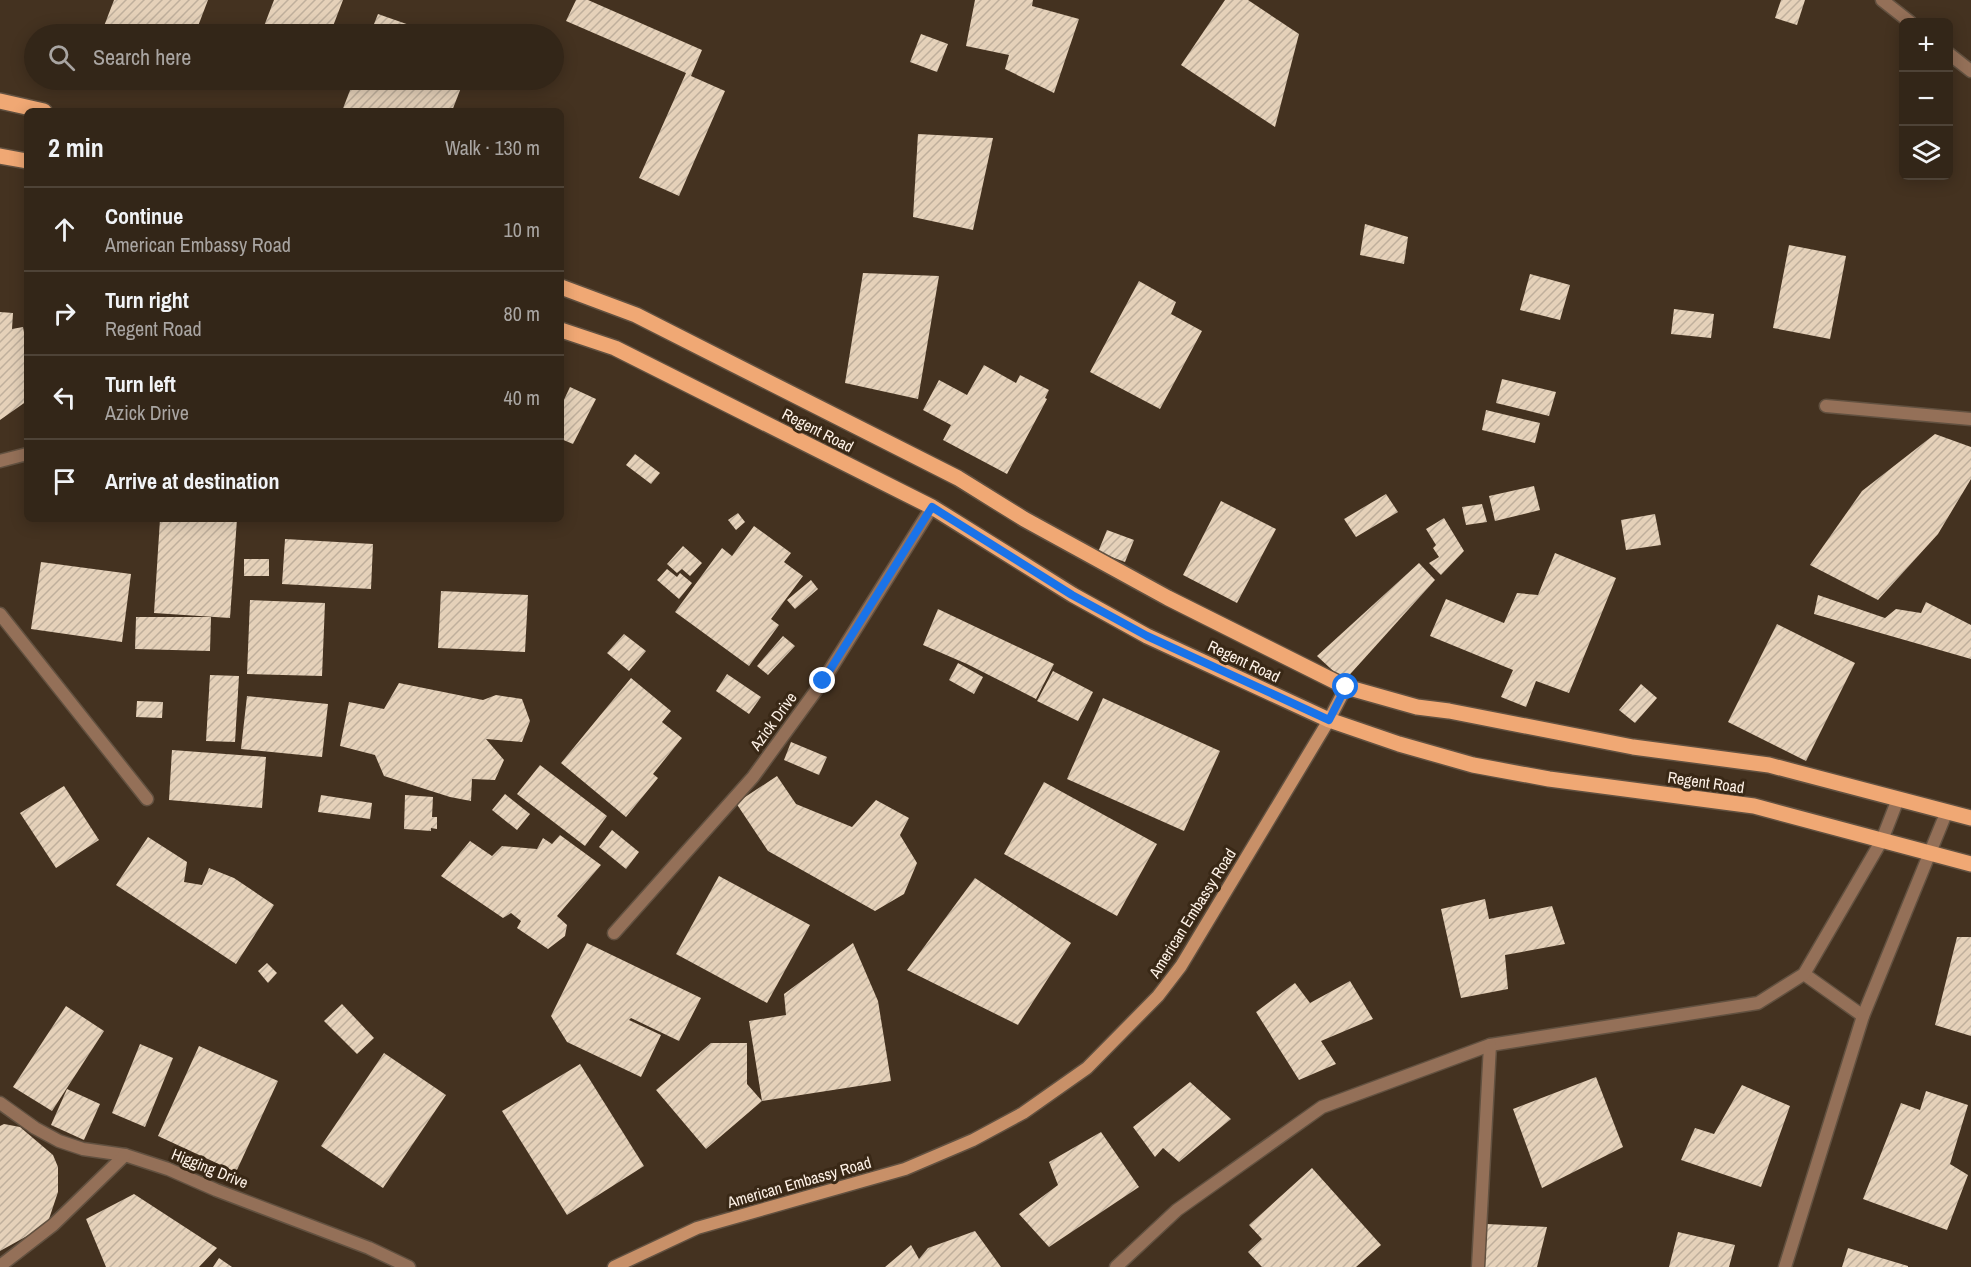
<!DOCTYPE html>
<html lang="en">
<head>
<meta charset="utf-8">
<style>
  body { margin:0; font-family:"Archivo Narrow",sans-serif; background:#3b2e21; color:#f1f3f6 }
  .controls { position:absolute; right:18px; top:18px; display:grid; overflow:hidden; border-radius:9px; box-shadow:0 3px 15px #0003 }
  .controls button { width:54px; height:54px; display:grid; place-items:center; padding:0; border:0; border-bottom:2px solid #4e4337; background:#332618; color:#f1f3f6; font:30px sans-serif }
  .stop { position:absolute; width:18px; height:18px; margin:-14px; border:4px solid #1a73e8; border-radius:50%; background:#fff }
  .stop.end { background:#1a73e8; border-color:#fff; box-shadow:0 2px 6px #0008 }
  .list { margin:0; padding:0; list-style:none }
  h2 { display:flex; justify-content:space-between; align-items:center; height:78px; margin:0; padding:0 24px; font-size:26px }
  h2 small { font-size:20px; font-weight:400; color:#a9a5a2 }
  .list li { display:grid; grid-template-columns:39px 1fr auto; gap:18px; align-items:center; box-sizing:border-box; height:84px; padding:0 24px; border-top:2px solid #4e4337 }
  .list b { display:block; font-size:22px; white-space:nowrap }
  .list p { margin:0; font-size:20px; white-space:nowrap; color:#a9a5a2 }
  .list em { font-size:20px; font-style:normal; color:#a9a5a2 }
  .icon { flex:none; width:33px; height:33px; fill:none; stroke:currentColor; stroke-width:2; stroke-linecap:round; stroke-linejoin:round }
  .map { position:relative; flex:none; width:1971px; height:1267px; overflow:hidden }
  .search { position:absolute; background:#332618; box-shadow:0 3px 15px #0003; left:24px; top:24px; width:540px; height:66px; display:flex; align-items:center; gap:15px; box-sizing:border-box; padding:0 21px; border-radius:33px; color:#a9a5a2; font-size:22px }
  .panel { position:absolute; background:#332618; box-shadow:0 3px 15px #0003; left:24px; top:108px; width:540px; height:414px; border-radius:9px }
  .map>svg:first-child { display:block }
</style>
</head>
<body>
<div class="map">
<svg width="1971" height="1267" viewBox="0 0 1971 1267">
  <defs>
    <pattern id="building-hatch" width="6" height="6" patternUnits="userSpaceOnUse" patternTransform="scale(1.5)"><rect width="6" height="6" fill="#e5d1b9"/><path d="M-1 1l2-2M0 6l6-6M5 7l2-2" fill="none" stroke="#bfaf9c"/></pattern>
  </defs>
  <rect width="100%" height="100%" fill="#443220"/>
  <!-- building -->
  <g fill="url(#building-hatch)">
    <path d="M114,0H208L195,34H101Z"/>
    <path d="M274,0H343L330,34H261Z"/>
    <path d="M576,0H588L702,50L691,76L725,91L679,196L639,178L686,73L566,21Z"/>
    <path d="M975,0H1033L1032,6L1079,19L1054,93L1005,69L1009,55L966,46Z"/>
    <path d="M1225,0H1248L1299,34L1275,127L1181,65Z"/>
    <path d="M1781,0H1805L1797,25L1775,18Z"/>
    <path d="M378,14L435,34H370Z"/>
    <path d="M921,34L948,44L937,72L910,62Z"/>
    <path d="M354,80H464L452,111H342Z"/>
    <path d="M918,134L993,138L973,230L913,217Z"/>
    <path d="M1365,224L1408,237L1404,264L1360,255Z"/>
    <path d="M1789,245L1846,256L1830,339L1773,328Z"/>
    <path d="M863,273L939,276L918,399L845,383Z"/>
    <path d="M1530,274L1570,285L1560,320L1520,310Z"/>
    <path d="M1139,281L1176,302L1171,314L1202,331L1160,409L1090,372Z"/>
    <path d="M1674,309L1714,314L1711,338L1671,334Z"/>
    <path d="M0,312L13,313L12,329L23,327L27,348V401L0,420Z"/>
    <path d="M984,365L1016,383L1020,375L1049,390L1045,398L1047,399L1007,474L943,440L951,425L923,410L939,380L967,395Z"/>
    <path d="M1502,379L1556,392L1549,416L1496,403Z"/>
    <path d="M570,387L596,399L573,444L561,439V406Z"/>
    <path d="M1486,410L1540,423L1535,443L1482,430Z"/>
    <path d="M1935,434L1971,447V479L1938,534L1878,600L1810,565L1862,491Z"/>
    <path d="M635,454L660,473L651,484L626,465Z"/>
    <path d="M1534,486L1540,510L1495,521L1489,496Z"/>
    <path d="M1386,494L1398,512L1356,537L1344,519Z"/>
    <path d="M1221,501L1276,529L1237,603L1183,575Z"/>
    <path d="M1482,504L1487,522L1466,525L1462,507Z"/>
    <path d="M738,513L745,522L736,530L728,520Z"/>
    <path d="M1655,514L1661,545L1626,550L1621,520Z"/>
    <path d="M1444,518L1464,551L1441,575L1429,563L1439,557L1433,548L1436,545L1426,529Z"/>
    <path d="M160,519H237L230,618L154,613Z"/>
    <path d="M754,526L791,553L784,562L803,576L771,619L779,625L749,666L675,612L722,548L732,556Z"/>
    <path d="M1107,530L1134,540L1125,562L1098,552Z"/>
    <path d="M285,539L373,544L371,589L282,584Z"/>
    <path d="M683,546L702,563L690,576L682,569L677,573L667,564Z"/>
    <path d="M1555,553L1616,578L1569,693L1536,681L1526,707L1501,697L1513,670L1430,636L1446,599L1504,623L1517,593L1538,595Z"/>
    <rect x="244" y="559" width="25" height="17"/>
    <path d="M41,562L131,574L122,642L31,629Z"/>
    <path d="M1419,563L1435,580L1344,681L1317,656Z"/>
    <path d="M667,569L677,577L680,573L692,583L679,599L657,580Z"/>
    <path d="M811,580L818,589L795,609L787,600Z"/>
    <path d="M441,591L528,595L525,652L438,648Z"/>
    <path d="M1818,595L1885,618L1896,609L1921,613L1926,602L1971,625V659L1814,614Z"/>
    <path d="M250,600L325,603L322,676L247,674Z"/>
    <path d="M938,609L1054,664L1036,699L967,664L923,645Z"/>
    <path d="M136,617H211L210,651L135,649Z"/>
    <path d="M1777,624L1855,663L1806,761L1728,722Z"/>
    <path d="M624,634L646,651L629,671L607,653Z"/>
    <path d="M783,636L795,646L768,675L757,666Z"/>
    <path d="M958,663L983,677L974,694L949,680Z"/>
    <path d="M1053,671L1093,692L1078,721L1037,701Z"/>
    <path d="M727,674L761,697L749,714L716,691Z"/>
    <path d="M210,675L239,676L235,742L206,741Z"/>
    <path d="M631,678L671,711L662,722L682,738L653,774L658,778L626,817L561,763Z"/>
    <path d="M399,683L483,700L496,695L522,699L530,721L522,742L486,739L504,760L495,780L472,779L471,801L450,797L384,776L375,755L340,746L349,702L384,709Z"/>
    <path d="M1641,684L1657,698L1635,723L1619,710Z"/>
    <path d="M247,696L328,704L322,757L241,749Z"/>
    <path d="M1103,698L1220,751L1184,831L1067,779Z"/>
    <path d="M137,701L163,702L162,718L136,717Z"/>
    <path d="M791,742L827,757L819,775L784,760Z"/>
    <path d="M172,750L266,757L262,808L169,800Z"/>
    <path d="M540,765L607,816L585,846L517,794Z"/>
    <path d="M777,776L796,804L852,827L876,800L909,818L900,835L917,863L904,894L875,911L768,851L736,803Z"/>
    <path d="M1044,782L1157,844L1117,916L1004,854Z"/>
    <path d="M64,786L99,840L56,868L20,813Z"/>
    <path d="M505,794L530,814L517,830L492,810Z"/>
    <path d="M321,795L372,803L370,819L318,812Z"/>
    <path d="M405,795L433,797L432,817H437V829L431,828V831L404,829Z"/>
    <path d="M612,830L639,852L626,869L599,847Z"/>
    <path d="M560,835L601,865L557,916L567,925L565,936L548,949L517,928L521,921L511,913L503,918L441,876L470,841L492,856L502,846L537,849L543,838L552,844Z"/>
    <path d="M148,837L187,862L184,882L202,885L209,868L234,878L274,905L236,964L116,885Z"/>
    <path d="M719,876L810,925L767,1003L676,954Z"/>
    <path d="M975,878L1071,943L1018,1025L907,970Z"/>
    <path d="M1485,899L1489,919L1552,906L1565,944L1505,955L1508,989L1461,998L1441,909Z"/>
    <path d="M1957,937H1971V1036L1935,1025Z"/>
    <path d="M587,943L701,998L679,1041L631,1018L629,1020L661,1035L641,1077L567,1042L551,1016Z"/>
    <path d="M853,943L878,1001L891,1081L762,1101L706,1149L656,1090L711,1043H747V1084L762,1101L749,1021L786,1015L784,994Z"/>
    <path d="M267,963L277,973L268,983L258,971Z"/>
    <path d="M1350,981L1373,1019L1321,1041L1336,1064L1299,1080L1256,1012L1295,983L1310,1003Z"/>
    <path d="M342,1004L374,1038L357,1054L324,1021Z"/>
    <path d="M66,1006L104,1031L52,1111L13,1087Z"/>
    <path d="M140,1044L173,1058L145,1127L112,1113Z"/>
    <path d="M199,1046L278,1081L236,1172L158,1136Z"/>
    <path d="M384,1053L446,1095L383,1188L321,1146Z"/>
    <path d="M580,1064L644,1166L567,1215L502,1111Z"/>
    <path d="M1596,1077L1623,1147L1542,1188L1513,1109Z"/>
    <path d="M1190,1082L1231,1119L1179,1162L1163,1148L1155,1157L1133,1127Z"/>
    <path d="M1742,1085L1790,1106L1761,1187L1681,1160L1695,1128L1714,1134Z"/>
    <path d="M67,1089L100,1104L84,1140L51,1125Z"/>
    <path d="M1926,1091L1968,1105L1950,1164L1968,1175L1947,1230L1863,1199L1901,1103L1920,1110Z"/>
    <path d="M4,1124L20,1127L53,1155L58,1167V1192L47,1225L0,1251V1126Z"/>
    <path d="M1101,1132L1139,1187L1049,1247L1019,1214L1058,1185L1049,1162Z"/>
    <path d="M1312,1168L1381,1245L1356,1267H1262L1248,1252L1262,1239L1249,1225Z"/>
    <path d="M134,1194L217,1248L199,1267H106L86,1219Z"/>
    <path d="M1487,1224L1547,1227L1537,1267H1481Z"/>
    <path d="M975,1231L1001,1267H885L911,1245L919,1259L928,1248Z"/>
    <path d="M1678,1232L1735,1245L1729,1267H1669Z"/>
    <path d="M1848,1248L1908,1266V1267H1842Z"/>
    <path d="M219,1258L232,1267H213Z"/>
  </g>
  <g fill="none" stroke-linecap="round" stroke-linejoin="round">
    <defs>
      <g id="lane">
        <path d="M1804,974L1863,1016"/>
        <path d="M1116,1267L1177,1210L1322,1107L1490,1045L1758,1003L1804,974L1882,840L1898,799"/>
        <path d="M1478,1267L1490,1045"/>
        <path d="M1785,1267L1863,1016L1947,811"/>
      </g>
      <g id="street">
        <path d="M1882,0L1910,22"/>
        <path d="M1948,53L1971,71"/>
        <path d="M1826,406L1971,419"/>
        <path d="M0,461L27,454"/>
        <path d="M0,614L147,799"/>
        <path d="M614,933L753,777L823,681L932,507"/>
        <path d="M0,1103L35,1128L59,1141L83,1149L125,1155L168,1169L216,1190L369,1248L409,1267"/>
        <path d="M0,1266L53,1225L125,1155"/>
      </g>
      <path id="secondary" d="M614,1267L697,1228L905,1169L973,1140L1023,1113L1087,1068L1158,996L1181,966L1329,720L1346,687"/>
      <g id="primary">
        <path d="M0,101L44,111"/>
        <path d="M0,156L27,161"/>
        <path d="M561,287L636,315L958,478L1024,519L1168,598L1346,687L1417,707L1449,711L1633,747L1769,765L1971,818"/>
        <path d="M561,330L615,348L932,507L1073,595L1147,636L1329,720L1399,744L1473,765L1549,779L1754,806L1971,864"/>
      </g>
    </defs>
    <!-- lane casing -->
    <use href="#lane" stroke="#625140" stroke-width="15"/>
    <!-- street casing -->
    <use href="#street" stroke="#625140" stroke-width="15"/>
    <!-- secondary casing -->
    <use href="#secondary" stroke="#625140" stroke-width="15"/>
    <!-- primary casing -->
    <use href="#primary" stroke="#625140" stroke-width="18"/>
    <!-- lane -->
    <use href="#lane" stroke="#947058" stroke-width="12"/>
    <!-- street -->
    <use href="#street" stroke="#947058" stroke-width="12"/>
    <!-- secondary -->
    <use href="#secondary" stroke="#c89068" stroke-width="12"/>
    <!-- primary -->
    <use href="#primary" stroke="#f0a874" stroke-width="15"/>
  </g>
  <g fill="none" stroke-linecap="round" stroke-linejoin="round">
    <!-- route -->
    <path stroke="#1a73e8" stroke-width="8" d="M823,681L932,507L1072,595L1147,636L1329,720L1346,687"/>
  </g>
  <g text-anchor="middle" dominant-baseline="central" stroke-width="6" stroke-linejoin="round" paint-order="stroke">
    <!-- street labels -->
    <g font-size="16" fill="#fef2e7" stroke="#392816">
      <text transform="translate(818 430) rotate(27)">Regent Road</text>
      <text transform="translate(1244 661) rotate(25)">Regent Road</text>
      <text transform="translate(773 721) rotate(-54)">Azick Drive</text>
      <text transform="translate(1706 782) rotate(8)">Regent Road</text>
      <text transform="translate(1192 913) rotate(-58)">American Embassy Road</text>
      <text transform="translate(210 1168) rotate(22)">Higging Drive</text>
      <text transform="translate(799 1182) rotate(-16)">American Embassy Road</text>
    </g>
  </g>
</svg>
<div class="controls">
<button>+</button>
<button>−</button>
<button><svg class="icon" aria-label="layers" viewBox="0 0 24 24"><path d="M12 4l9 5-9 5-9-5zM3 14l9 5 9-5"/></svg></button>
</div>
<div class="stop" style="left:1346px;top:687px"></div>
<div class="stop end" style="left:823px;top:681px"></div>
<div class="search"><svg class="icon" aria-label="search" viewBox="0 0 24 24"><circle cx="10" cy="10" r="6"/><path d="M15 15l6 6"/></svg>Search here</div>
<section class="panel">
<h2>2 min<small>Walk · 130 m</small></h2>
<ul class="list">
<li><svg class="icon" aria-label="ahead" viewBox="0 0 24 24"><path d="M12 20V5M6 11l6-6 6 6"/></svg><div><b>Continue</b><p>American Embassy Road</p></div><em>10 m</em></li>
<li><svg class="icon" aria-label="right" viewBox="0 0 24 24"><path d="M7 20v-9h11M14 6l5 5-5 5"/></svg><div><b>Turn right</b><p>Regent Road</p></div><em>80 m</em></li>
<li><svg class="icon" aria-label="left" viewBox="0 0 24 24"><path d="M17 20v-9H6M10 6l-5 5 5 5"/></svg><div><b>Turn left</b><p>Azick Drive</p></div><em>40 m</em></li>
<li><svg class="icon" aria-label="arrive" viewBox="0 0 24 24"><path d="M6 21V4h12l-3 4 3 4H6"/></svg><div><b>Arrive at destination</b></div></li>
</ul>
</section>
</div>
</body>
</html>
